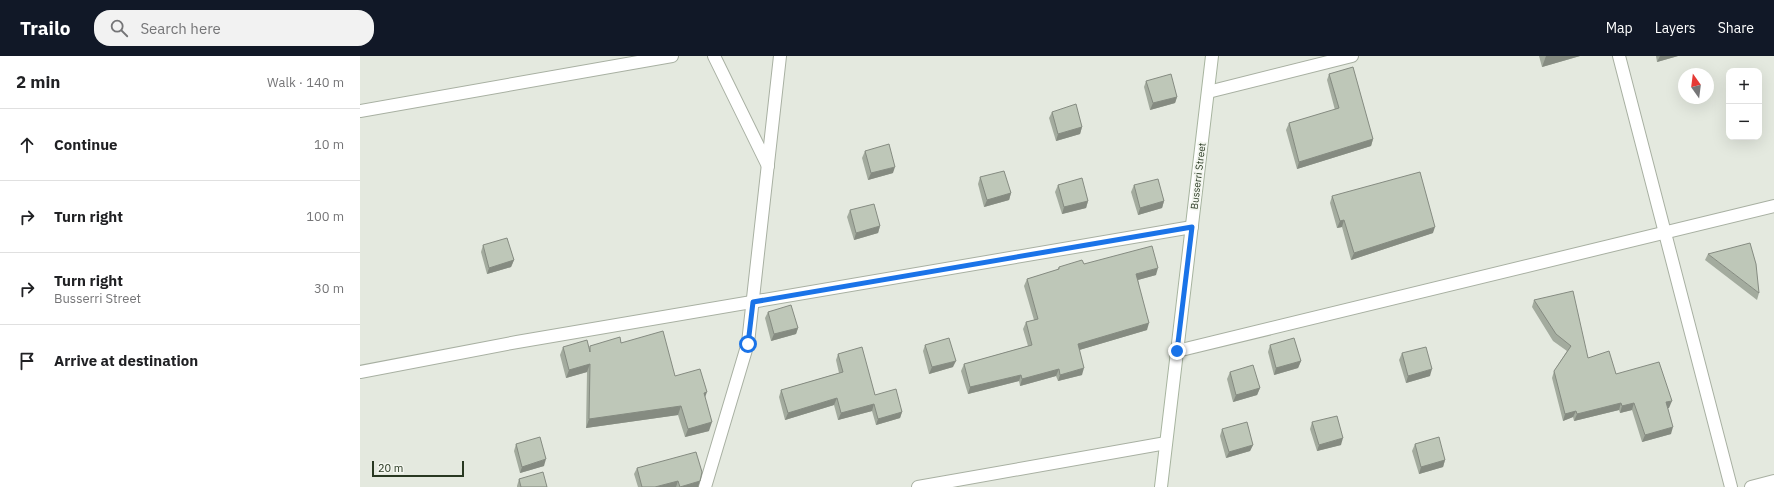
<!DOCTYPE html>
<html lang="en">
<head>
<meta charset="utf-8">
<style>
  body { margin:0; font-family:"IBM Plex Sans",sans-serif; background:#f2f2f2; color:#202124 }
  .controls { position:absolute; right:12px; top:12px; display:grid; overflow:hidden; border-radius:8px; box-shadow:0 4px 16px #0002 }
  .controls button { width:36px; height:36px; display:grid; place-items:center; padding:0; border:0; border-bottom:1px solid #e0e0e0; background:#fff; color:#202124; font:20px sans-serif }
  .compass { position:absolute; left:1318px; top:12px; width:36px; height:36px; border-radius:50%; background:#fff; box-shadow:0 4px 16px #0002; rotate:346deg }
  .scale { position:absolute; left:12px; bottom:10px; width:92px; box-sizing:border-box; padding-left:4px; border:2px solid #283821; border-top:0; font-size:11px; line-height:14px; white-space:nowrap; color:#283821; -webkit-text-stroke:3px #f3f6ef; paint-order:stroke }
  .stop { position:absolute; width:12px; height:12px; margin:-9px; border:3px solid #1a73e8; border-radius:50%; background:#fff }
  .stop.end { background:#1a73e8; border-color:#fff; box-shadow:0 1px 4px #0008 }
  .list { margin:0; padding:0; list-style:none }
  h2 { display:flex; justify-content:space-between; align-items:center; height:52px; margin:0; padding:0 16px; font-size:17px }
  h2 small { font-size:13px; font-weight:400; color:#757577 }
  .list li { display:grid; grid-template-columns:26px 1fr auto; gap:12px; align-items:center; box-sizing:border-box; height:72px; padding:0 16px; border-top:1px solid #e0e0e0 }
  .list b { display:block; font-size:15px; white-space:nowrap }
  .list p { margin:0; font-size:13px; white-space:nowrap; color:#757577 }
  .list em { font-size:13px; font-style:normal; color:#757577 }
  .icon { flex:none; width:22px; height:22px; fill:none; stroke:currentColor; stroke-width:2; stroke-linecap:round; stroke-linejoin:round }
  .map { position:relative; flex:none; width:1414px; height:431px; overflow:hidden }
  header { display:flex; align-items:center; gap:24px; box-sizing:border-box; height:56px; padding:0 20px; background:#111827; color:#fff }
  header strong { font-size:19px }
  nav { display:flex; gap:22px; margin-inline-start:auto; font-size:14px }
  .search { width:280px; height:36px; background:#f2f2f2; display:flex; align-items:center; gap:10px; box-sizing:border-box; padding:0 14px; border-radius:16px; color:#757577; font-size:15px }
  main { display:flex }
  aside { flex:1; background:#fff }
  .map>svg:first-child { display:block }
</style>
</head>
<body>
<header>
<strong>Trailo</strong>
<div class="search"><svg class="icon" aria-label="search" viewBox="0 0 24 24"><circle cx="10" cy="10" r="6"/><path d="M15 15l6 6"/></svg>Search here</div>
<nav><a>Map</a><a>Layers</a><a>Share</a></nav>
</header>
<main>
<aside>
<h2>2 min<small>Walk · 140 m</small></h2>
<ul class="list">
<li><svg class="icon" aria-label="ahead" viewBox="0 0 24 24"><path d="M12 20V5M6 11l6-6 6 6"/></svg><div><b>Continue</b></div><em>10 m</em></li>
<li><svg class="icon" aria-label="right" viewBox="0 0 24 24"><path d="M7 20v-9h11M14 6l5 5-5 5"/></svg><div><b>Turn right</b></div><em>100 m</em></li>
<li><svg class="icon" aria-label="right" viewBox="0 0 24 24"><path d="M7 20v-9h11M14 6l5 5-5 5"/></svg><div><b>Turn right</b><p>Busserri Street</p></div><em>30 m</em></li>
<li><svg class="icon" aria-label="arrive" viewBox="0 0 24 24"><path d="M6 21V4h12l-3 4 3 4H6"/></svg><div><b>Arrive at destination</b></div></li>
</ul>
</aside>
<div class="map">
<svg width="1414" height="431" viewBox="0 0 1414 431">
  <rect width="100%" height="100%" fill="#e4e9df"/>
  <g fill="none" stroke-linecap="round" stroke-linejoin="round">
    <defs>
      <g id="minor">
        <path d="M354,0L408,110"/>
        <path d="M1259,0L1371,431"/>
        <path d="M848,36L992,0"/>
        <path d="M0,55L312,0"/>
        <path d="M817,295L1414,150"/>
        <path d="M0,316L157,286L832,171"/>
        <path d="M345,431L388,287L420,0"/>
        <path d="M558,431L806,387"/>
        <path d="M1391,431L1414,425"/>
      </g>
      <path id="secondary" d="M801,431L852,0"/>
    </defs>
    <!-- minor casing -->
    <use href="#minor" stroke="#a8b0a2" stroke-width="14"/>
    <!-- secondary casing -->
    <use href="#secondary" stroke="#a7b49f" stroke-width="14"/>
    <!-- minor -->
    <use href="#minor" stroke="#fff" stroke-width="12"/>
    <!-- secondary -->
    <use href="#secondary" stroke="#fff" stroke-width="12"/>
  </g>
  <!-- wall -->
  <g fill="#a3ab9e">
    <path d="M1179,0H1220L1182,11Z"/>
    <path d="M1296,0H1318L1297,6Z"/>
    <path d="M969,18L1013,83L1011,90L937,113L926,74L929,67L975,54L967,24Z"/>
    <path d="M786,25L817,41L815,47L790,54L784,31Z"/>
    <path d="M692,56L722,71L720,78L696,85L689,62Z"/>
    <path d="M505,95L533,117L508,124L502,102Z"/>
    <path d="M620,121L651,137L649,144L624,151L618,128Z"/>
    <path d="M698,129L728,145L726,152L702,158L695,136Z"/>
    <path d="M774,129L804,145L802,152L778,159L771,136Z"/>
    <path d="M972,140L1073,177L991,204L982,171L977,172L970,147Z"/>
    <path d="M490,154L520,170L518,177L494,184L487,161Z"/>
    <path d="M123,189L154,204L151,211L127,218L121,196Z"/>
    <path d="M1348,198L1399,237L1397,244L1345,204Z"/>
    <path d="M724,208L796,219L778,224L787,274L719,294L722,319L698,325L696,320L660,330L659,325L608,338L601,315L604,308L668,290L663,273L666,266L674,264L664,230L667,223L697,214L699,211Z"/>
    <path d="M1174,244L1228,302L1256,318L1309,352H1308L1311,378L1282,386L1272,354L1260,357L1259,354L1214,365L1213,361L1203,365L1192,322L1194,315L1207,295L1193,285L1172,251Z"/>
    <path d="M408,256L438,272L436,278L411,285L405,262Z"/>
    <path d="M261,287L315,320L345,341L349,375L325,381L318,359L226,372L227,316L206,322L200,299L203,291L229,293L230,290Z"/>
    <path d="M565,289L593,311L569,318L563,295Z"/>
    <path d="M910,289L941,305L938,312L914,319L908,296Z"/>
    <path d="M1042,297L1070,320L1046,327L1039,304Z"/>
    <path d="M478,298L515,339L542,356L540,362L516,369L512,355L478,364L474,349L425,364L419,341L421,334L479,317L476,304Z"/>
    <path d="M870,316L900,332L897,339L873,346L867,323Z"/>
    <path d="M952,366L981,389L957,395L950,373Z"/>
    <path d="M862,373L893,389L890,395L866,402L860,380Z"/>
    <path d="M156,388L184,410L160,417L154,395Z"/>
    <path d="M1055,388L1085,404L1083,411L1059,418L1052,395Z"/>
    <path d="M277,412L340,425L338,431H278L274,418Z"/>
    <path d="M159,423L187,431H157V430Z"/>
  </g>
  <!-- shaded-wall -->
  <g fill="#858b81">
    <path d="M1186,0H1220L1182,11Z"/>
    <path d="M1300,0H1318L1297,6Z"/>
    <path d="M817,41L815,47L790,54L793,47Z"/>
    <path d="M722,71L720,78L696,85L698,78Z"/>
    <path d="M1013,83L1011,90L937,113L939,106Z"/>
    <path d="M535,111L533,117L508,124L511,117Z"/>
    <path d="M651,137L649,144L624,151L627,144Z"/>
    <path d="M728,145L726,152L702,158L704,151Z"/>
    <path d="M804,145L802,152L778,159L780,152Z"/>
    <path d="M984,164L982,171L977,172L980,165Z"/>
    <path d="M520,170L518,177L494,184L496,177Z"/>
    <path d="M1075,171L1073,177L991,204L994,197Z"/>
    <path d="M154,204L151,211L127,218L129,212Z"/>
    <path d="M798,212L796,219L774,225L776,218Z"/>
    <path d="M789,267L787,274L716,295L718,288Z"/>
    <path d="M438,272L436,278L411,285L414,278Z"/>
    <path d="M596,305L593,311L569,318L572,311Z"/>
    <path d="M941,305L938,312L914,319L916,312Z"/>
    <path d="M230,308L227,316L206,322L209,314Z"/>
    <path d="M724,312L722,319L698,325L700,319Z"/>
    <path d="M699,313L696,320L660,330L662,323Z"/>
    <path d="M1072,313L1070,320L1046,327L1048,320Z"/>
    <path d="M661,319L659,325L608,338L610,331Z"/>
    <path d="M900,332L897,339L873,346L876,339Z"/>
    <path d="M347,336L344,344V337Z"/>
    <path d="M477,342L474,349L425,364L428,357Z"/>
    <path d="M1312,345L1309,352L1304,353L1306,346Z"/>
    <path d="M1261,347L1259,354L1214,365L1217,358Z"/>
    <path d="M1274,347L1272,354L1260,357L1262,350Z"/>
    <path d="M514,348L512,355L478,364L481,357Z"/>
    <path d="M321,350L318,359L226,372L229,363Z"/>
    <path d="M1216,355L1213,361L1203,365L1205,358Z"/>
    <path d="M542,356L540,362L516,369L518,363Z"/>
    <path d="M352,366L349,375L325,381L328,373Z"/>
    <path d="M1313,371L1311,378L1282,386L1285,379Z"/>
    <path d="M983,382L981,389L957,395L959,389Z"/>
    <path d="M893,389L890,395L866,402L869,396Z"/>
    <path d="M186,403L184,410L160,417L162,411Z"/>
    <path d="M1085,404L1083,411L1059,418L1061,411Z"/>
    <path d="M318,425L316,431H295Z"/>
    <path d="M340,425L338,431H320Z"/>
  </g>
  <!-- building -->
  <g fill="#bec7b8" stroke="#858b81">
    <path d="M993,11L1013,83L939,106L929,67L979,52L969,18Z"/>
    <path d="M811,18L817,41L793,47L786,25Z"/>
    <path d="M716,48L722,71L698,78L692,56Z"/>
    <path d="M529,88L535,111L511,117L505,95Z"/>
    <path d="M644,115L651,137L627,144L620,121Z"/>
    <path d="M1060,116L1075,171L994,197L984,164L980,165L972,140Z"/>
    <path d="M722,122L728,145L704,151L698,129Z"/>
    <path d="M798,123L804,145L780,152L774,129Z"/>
    <path d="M514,148L520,170L496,177L490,154Z"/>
    <path d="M147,182L154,204L129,212L123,189Z"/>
    <path d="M1390,187L1396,208L1399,237L1348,198Z"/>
    <path d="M792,190L798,212L776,218L789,267L718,288L724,312L700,319L699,313L662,323L661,319L610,331L604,308L672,289L666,266L678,263L667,223L699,213V211L722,204L724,208Z"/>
    <path d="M1213,235L1228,302L1249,295L1256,318L1299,306L1312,345L1306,346L1313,371L1285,379L1274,347L1262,350L1261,347L1217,358L1216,355L1205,358L1194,315L1211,290L1196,278L1174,244Z"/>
    <path d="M431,249L438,272L414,278L408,256Z"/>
    <path d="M303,275L315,320L340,313L347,336L344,337L352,366L328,373L321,350L229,363L230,308L209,314L203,291L227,284L230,296V290L260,281L261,287Z"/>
    <path d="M589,282L596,305L572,311L565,289Z"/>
    <path d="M934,282L941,305L916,312L910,289Z"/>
    <path d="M502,291L515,339L536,333L542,356L518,363L514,348L481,357L477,342L428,357L421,334L483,316L478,298Z"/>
    <path d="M1066,291L1072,313L1048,320L1042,297Z"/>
    <path d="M893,309L900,332L876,339L870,316Z"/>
    <path d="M977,360L983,382L959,389L952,366Z"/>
    <path d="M887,366L893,389L869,396L862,373Z"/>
    <path d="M180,381L186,403L162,411L156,388Z"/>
    <path d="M1079,381L1085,404L1061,411L1055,388Z"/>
    <path d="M336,396L342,416L340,425L320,431L318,425L295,431H282L277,412Z"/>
    <path d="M183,416L187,431H161L159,423Z"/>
  </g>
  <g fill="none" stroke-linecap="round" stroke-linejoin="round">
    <!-- route -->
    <path stroke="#1a73e8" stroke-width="5" d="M388,288L393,246L832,171L817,295"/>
  </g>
  <g text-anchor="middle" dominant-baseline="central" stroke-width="3.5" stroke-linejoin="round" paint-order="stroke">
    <!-- street labels -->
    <g font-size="10" fill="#283821" stroke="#f3f6ef">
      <text transform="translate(838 120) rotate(-83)">Busserri Street</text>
    </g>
  </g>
</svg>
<div class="controls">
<button>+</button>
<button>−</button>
</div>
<svg class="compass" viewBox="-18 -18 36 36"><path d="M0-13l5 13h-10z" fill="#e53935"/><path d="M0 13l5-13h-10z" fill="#757577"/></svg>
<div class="scale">20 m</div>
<div class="stop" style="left:388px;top:288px"></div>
<div class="stop end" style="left:817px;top:295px"></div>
</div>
</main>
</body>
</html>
